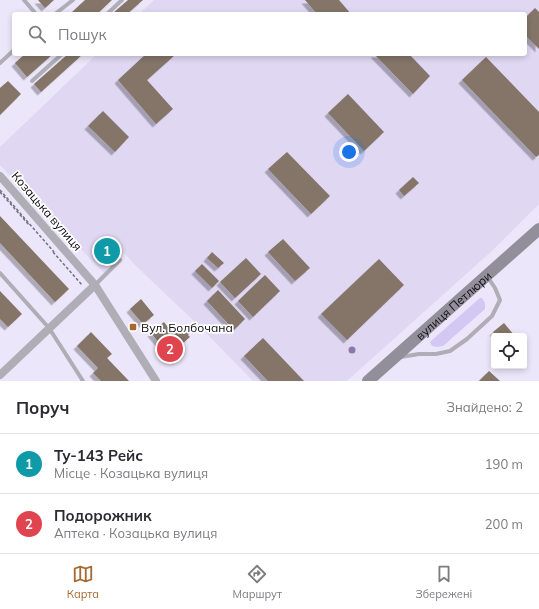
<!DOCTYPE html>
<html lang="uk">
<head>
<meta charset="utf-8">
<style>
  body { margin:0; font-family:Mulish,sans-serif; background:#f7f7f7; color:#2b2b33 }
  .controls { position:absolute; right:12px; bottom:12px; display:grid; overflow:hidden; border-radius:4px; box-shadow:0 2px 6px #0003 }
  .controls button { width:36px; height:36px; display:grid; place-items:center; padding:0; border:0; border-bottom:1px solid #e1e1e2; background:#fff; color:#2b2b33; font:20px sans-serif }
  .you { position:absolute; left:349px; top:152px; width:14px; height:14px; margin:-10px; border:3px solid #fff; border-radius:50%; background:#1a73e8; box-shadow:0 0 0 6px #1a73e833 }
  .badge { display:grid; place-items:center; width:26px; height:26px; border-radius:50%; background:#a86930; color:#fff; font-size:13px; font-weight:700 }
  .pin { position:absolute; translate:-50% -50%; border:2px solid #fff; box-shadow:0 1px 4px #0006 }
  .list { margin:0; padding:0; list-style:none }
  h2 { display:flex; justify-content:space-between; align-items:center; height:52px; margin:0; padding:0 16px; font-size:17px }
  h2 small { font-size:13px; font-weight:400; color:#7c7c81 }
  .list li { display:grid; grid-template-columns:26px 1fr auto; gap:12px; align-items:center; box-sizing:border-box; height:60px; padding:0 16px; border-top:1px solid #e1e1e2 }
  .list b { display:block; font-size:15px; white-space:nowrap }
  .list p { margin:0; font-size:13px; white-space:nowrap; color:#7c7c81 }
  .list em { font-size:13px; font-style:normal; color:#7c7c81 }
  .icon { flex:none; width:22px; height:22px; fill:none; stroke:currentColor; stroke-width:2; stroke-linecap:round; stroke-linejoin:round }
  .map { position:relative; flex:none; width:539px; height:381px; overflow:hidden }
  .search { position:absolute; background:#fff; box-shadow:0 2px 6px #0003; left:12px; right:12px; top:12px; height:44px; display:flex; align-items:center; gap:10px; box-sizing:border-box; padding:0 14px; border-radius:4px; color:#7c7c81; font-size:15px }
  .sheet { height:172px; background:#fff }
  nav { display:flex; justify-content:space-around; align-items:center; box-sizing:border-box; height:56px; border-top:1px solid #e1e1e2; background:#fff; font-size:11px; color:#7c7c81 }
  nav a { display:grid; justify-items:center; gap:2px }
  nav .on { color:#a86930 }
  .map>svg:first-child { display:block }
</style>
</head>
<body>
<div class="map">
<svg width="539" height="381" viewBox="0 0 539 381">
  <defs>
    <filter id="shadow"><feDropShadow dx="-3.5" dy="3.5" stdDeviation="0" flood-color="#0004"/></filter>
  </defs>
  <rect width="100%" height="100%" fill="#ece6fa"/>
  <!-- built -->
  <path fill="#e0d8f3" d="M154,0H539V204L493,250L347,381H253L197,324L136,266L124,253L104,273L0,165V147L97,54H525V14H139Z"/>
  <!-- green -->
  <path fill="#d3c7f3" d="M480,298H482L485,303V309L443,346L437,347L432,346L430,342L431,341Z"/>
  <!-- building -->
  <g fill="#847467" filter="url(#shadow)">
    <path d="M38,0H54L45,8Z"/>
    <path d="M85,0H112L97,14H70Z"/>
    <path d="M128,0H143L127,14H112Z"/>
    <path d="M305,0H339L351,14H317Z"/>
    <path d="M535,8L539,12V49L525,35V18Z"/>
    <path d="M25,54H53L27,77L15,63Z"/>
    <path d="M68,54H83L41,92L34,84Z"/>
    <path d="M146,54H176L147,80L173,109L156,124L118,80Z"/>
    <path d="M374,54H409L430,76L413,94Z"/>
    <path d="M486,57L539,112V155L536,157L462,80Z"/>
    <path d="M8,81L21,94L0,115V88Z"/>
    <path d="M348,94L384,132L364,151L328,113Z"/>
    <path d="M103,111L129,137L115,152L88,126Z"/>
    <path d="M287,152L330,196L311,214L268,169Z"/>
    <path d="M413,177L419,183L404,196L399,190Z"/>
    <path d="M0,216L69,289L55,302L0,243Z"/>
    <path d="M283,239L310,268L295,281L268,252Z"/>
    <path d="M212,252L224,263L218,268L207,258Z"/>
    <path d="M246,258L261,274L235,298L220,282Z"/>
    <path d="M379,259L404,285L347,340L321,314Z"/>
    <path d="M202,264L219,281L212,288L195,271Z"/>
    <path d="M265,275L280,291L253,317L238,301Z"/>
    <path d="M218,290L245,319L234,330L207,301Z"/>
    <path d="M0,291L22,314L8,327L0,319Z"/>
    <path d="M141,299L154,315L143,324L130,309Z"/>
    <path d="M164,322L174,335L185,326L190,333L188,335L190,337L169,355L151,333Z"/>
    <path d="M504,323L514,335L513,336H497L493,332Z"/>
    <path d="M91,332L112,354L107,358L129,381H101L93,373L98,368L77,346Z"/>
    <path d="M263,338L304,381H268L244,356Z"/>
    <path d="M489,371L500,381H479Z"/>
  </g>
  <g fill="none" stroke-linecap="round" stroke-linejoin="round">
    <!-- path -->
    <g stroke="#75717e" stroke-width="1.5" stroke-dasharray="3 2" stroke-linecap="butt">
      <path d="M0,190L54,252"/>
      <path d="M0,192L29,225"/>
      <path d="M53,252L82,285"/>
    </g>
    <!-- service -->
    <g stroke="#afadb5" stroke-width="4">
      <path d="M24,0L36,14"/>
      <path d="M55,14L73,0"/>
      <path d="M107,14L122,0"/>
      <path d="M0,63L14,50"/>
      <path d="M32,81L62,54"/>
      <path d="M0,273L49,328L83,381"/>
      <path d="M95,285L120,260"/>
      <path d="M401,357L419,354H436L450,351L467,339L492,316L500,300L495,288L487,276"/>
    </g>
    <!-- minor -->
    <g stroke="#afadb5" stroke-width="8">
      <path d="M0,176L95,285L156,381"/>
      <path d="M0,375L95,285"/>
    </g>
    <!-- secondary -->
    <path stroke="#928f9b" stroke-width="12" id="s1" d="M368,381L539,229"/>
  </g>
  <!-- trees -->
  <circle fill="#8d78ac" cx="352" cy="350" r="3.5"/>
  <!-- markers -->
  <rect fill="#a86930" stroke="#fff" stroke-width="1.5" x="129" y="323" width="8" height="8" rx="2"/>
  <g text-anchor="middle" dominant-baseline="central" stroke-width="3.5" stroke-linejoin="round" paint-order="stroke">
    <!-- street labels -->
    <g font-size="12" fill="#0d0b11" stroke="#fff">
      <text transform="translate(47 211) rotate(49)">Козацька вулиця</text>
      <text stroke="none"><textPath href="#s1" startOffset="114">вулиця Петлюри</textPath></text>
    </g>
    <!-- poi labels -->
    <g font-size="12" fill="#0d0b11" stroke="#fff" text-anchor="start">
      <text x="141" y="327">Вул. Болбочана</text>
    </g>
  </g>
</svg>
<div class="controls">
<button><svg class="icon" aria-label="locate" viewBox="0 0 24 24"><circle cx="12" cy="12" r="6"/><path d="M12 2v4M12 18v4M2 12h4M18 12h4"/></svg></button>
</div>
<div class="you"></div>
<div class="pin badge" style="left:107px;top:251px;background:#0f9aa8">1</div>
<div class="pin badge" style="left:170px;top:349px;background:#e0444e">2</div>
<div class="search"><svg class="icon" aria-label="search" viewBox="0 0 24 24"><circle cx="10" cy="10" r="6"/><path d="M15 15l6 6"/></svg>Пошук</div>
</div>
<section class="sheet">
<h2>Поруч<small>Знайдено: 2</small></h2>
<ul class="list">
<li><span class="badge" style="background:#0f9aa8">1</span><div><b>Ту-143 Рейс</b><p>Місце · Козацька вулиця</p></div><em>190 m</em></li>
<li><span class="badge" style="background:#e0444e">2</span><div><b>Подорожник</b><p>Аптека · Козацька вулиця</p></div><em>200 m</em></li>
</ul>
</section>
<nav>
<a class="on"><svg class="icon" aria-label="map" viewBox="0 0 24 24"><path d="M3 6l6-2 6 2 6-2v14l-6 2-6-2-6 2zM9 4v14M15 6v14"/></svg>Карта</a>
<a><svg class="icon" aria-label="directions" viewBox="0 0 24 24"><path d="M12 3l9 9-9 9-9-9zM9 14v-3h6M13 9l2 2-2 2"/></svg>Маршрут</a>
<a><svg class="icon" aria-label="saved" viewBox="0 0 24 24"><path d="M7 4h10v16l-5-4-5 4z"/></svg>Збережені</a>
</nav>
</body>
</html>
